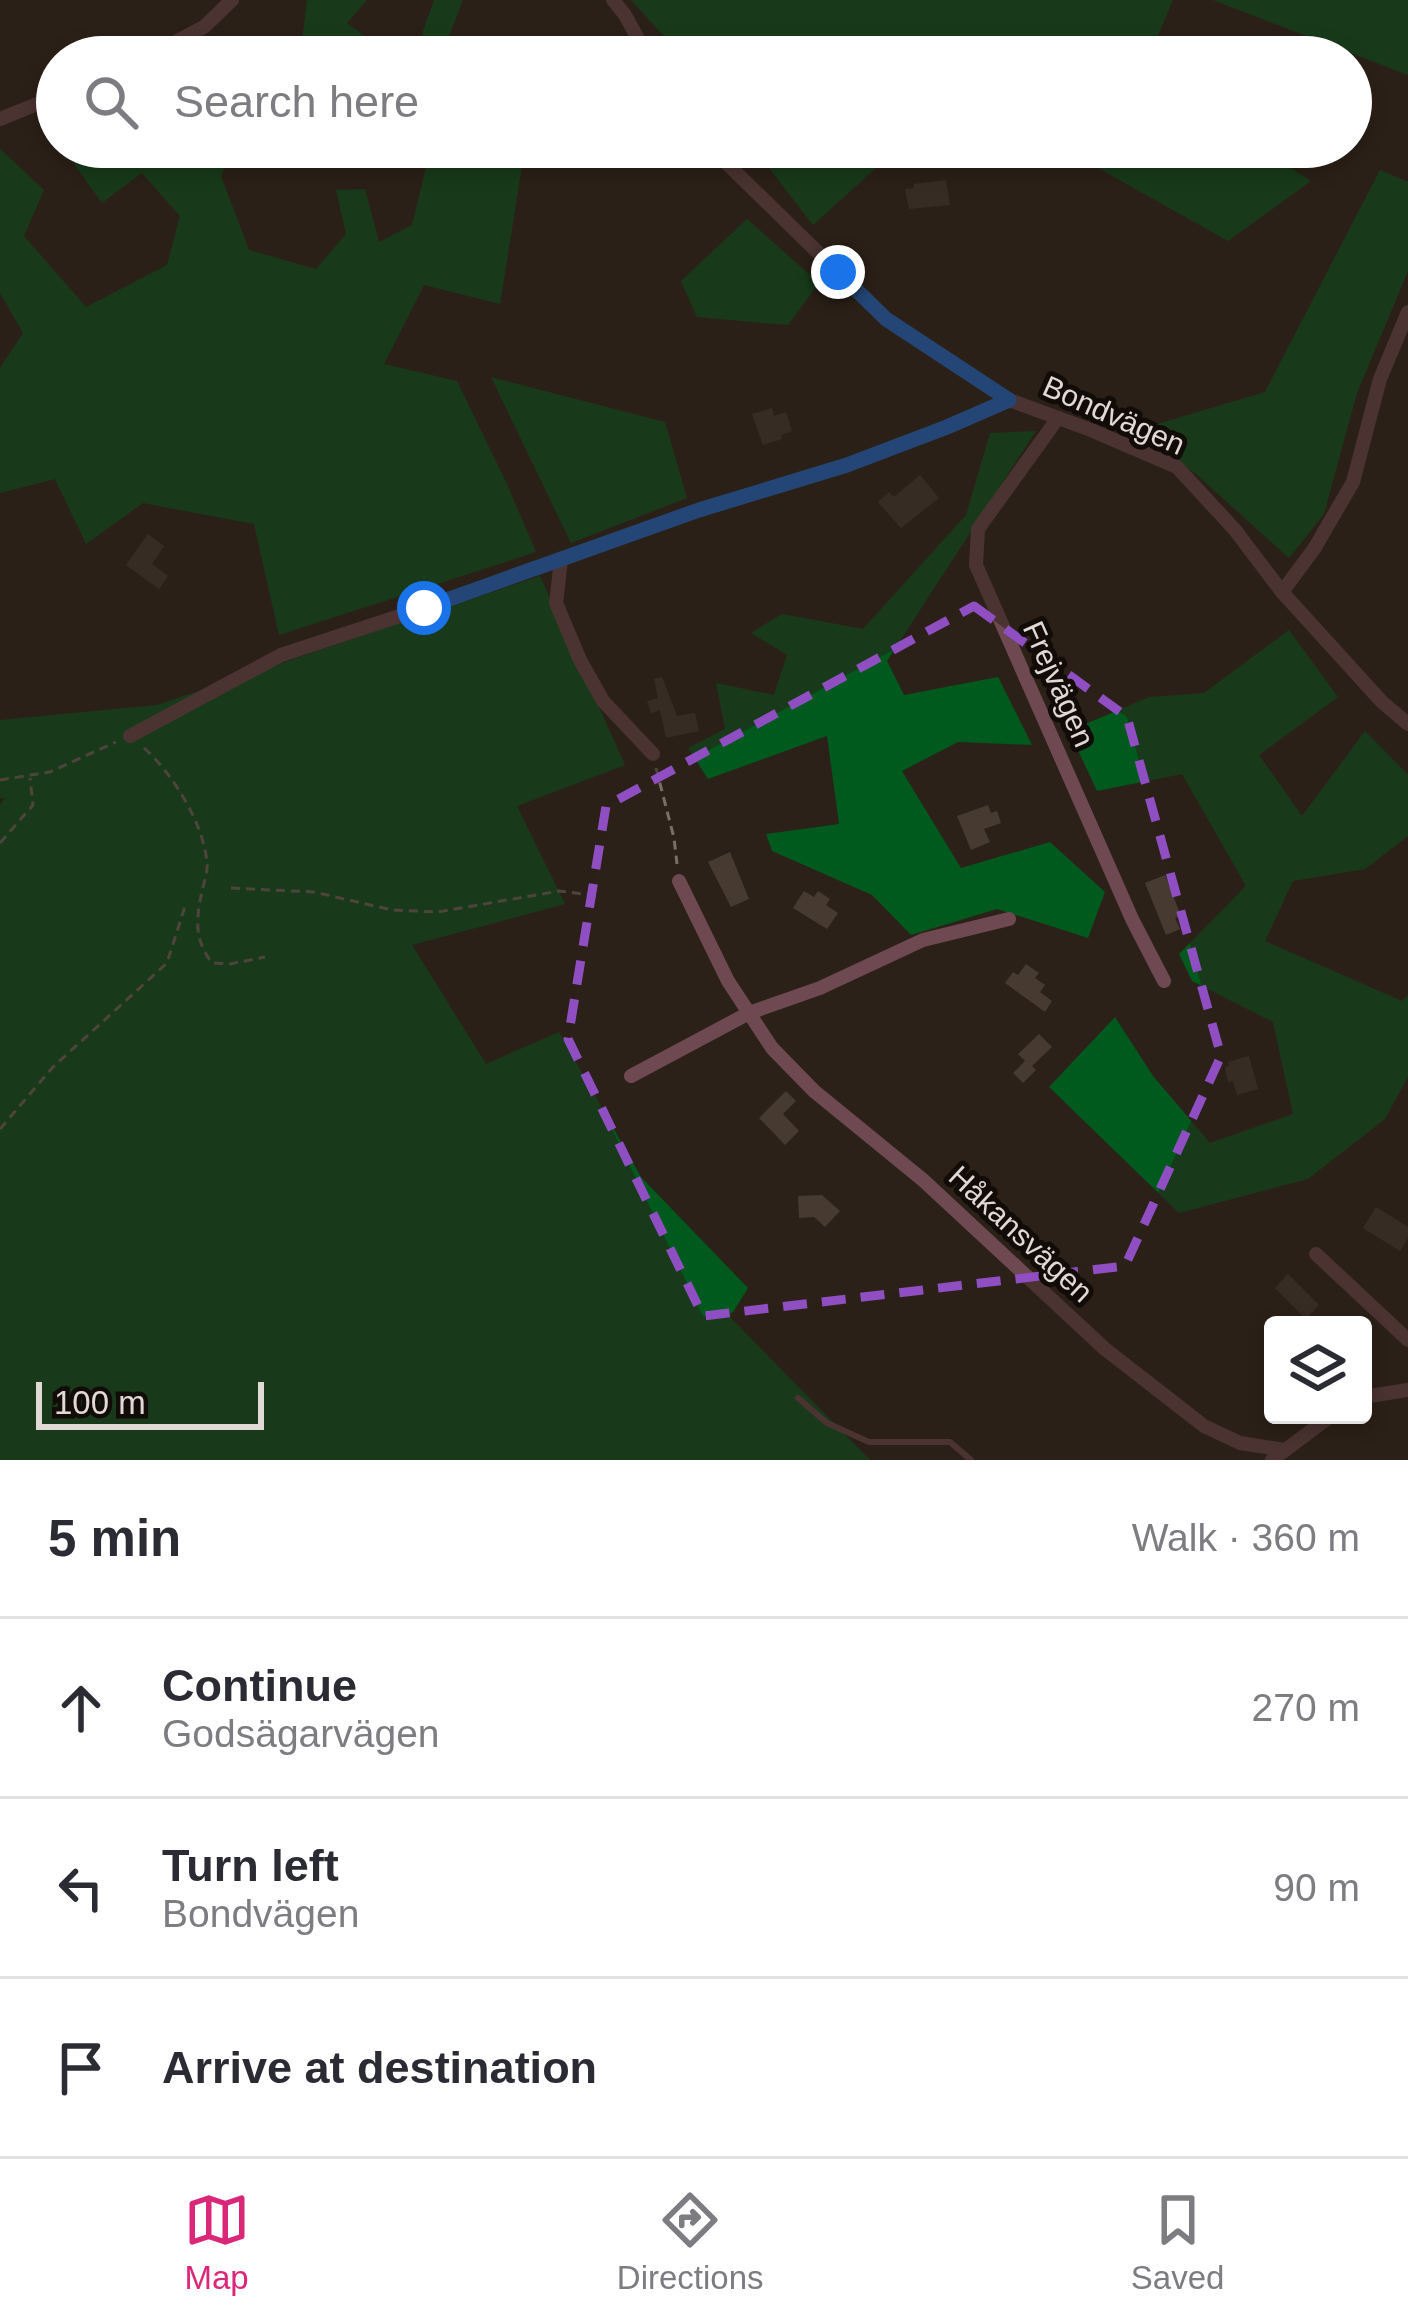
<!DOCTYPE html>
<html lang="en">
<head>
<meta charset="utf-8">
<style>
  body { margin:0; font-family:Helvetica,sans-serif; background:#f2f2f3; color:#2b2b33 }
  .controls { position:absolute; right:36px; bottom:36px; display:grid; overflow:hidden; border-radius:12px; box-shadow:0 6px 18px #0003 }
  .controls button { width:108px; height:108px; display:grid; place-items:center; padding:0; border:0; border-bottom:3px solid #e1e1e2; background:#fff; color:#2b2b33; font:60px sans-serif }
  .scale { position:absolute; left:36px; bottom:30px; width:228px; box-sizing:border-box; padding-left:12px; border:6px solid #e1d9d3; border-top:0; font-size:33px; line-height:42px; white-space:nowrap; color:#e1d9d3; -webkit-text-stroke:9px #110c08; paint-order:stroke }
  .stop { position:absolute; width:36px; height:36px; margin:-27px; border:9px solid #1a73e8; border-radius:50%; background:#fff }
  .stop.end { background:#1a73e8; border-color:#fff; box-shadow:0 3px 12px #0008 }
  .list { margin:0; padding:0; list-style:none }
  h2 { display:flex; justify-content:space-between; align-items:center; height:156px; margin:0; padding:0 48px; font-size:51px }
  h2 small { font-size:39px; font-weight:400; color:#7c7c81 }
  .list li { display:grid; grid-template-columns:78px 1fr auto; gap:36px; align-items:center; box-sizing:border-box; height:180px; padding:0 48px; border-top:3px solid #e1e1e2 }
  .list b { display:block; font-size:45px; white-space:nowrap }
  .list p { margin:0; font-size:39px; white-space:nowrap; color:#7c7c81 }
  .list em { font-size:39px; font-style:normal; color:#7c7c81 }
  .icon { flex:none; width:66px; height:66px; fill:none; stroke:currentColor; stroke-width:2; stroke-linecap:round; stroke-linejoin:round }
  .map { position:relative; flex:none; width:1408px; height:1460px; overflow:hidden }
  .search { position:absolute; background:#fff; box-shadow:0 6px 18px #0003; left:36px; right:36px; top:36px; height:132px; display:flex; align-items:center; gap:30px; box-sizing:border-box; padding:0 42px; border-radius:66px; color:#7c7c81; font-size:45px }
  .sheet { height:696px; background:#fff }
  nav { display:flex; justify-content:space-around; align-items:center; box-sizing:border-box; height:168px; border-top:3px solid #e1e1e2; background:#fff; font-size:33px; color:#7c7c81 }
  nav a { display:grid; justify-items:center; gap:6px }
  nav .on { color:#db2777 }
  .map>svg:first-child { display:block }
</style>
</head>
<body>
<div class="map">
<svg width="1408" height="1460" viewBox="0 0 1408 1460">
  <rect width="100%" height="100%" fill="#2c2118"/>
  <!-- forest -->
  <g fill="#00591d">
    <path d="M307,0H367L347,23L383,50L382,57H212L302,41Z"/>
    <path d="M434,0H463L441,57H414Z"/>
    <path d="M631,0H1173L1149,57H683Z"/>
    <path d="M1213,0H1408V75Z"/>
    <path d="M62,147H234L221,176L249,250L316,269L346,234L336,190L365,189L379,242L412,225L431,147H525L500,304L424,285L384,364L457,381L506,482L536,552L279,635L254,524L143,503L86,544L55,479L0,493V368L23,333L0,293V149L44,190L24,236L86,307L167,265L180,216L142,173L102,203Z"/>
    <path d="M753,147H899L813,225Z"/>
    <path d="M1061,147H1258L1311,181L1228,241Z"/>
    <path d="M1380,170L1408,182V271L1357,393L1324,514L1289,558L1196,474L1134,431L1265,392Z"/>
    <path d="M747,219L819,283L788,325L697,317L681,281Z"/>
    <path d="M491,377L665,422L687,498L571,543Z"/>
    <path d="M1036,431L887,661L904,695L998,677L1032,745L958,742L902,771L961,868L1050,842L1105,892L1088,938L997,909L911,935L872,895L772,851L766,834L839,824L827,736L708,779L688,748L725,729L716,683L774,695L787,655L751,633L782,614L863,629L966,515L990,433Z"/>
    <path d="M540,576L625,765L517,806L565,904L412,945L486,1064L559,1032L641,1177L748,1288L730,1317L870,1460H0V805L5,798H0V720L157,705Z"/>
    <path d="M1289,630L1338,697L1259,755L1302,816L1365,731L1408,775V836L1365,869L1293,881L1265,941L1402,1001L1408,995V1077L1385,1119L1308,1179L1179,1213L1049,1087L1115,1017L1153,1076L1210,1143L1293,1114L1273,1022L1192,981L1179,954L1246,886L1182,774L1097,791L1069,731L1149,697L1204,693Z"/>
  </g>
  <!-- building -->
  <g fill="#463a31">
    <path d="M946,180L950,205L909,209L905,189L914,188V184Z"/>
    <path d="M772,408L774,416L786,412L792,431L781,435L782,439L763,445L752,414Z"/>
    <path d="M920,475L939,498L901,528L878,502L889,492L894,497Z"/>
    <path d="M148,534L164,546L152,564L168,576L159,589L126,565Z"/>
    <path d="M662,677L677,716L695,713L699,731L666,738L660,710L651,713L647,701L658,698L654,679Z"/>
    <path d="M988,805L991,813L997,811L1001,823L984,829L990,842L971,850L957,816Z"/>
    <path d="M730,852L749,899L731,907L708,862Z"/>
    <path d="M1165,875L1181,916L1175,918L1180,929L1166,935L1145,883Z"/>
    <path d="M804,891L814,897L818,891L830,899L826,905L838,913L827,929L793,908Z"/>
    <path d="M1026,964L1039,973L1035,978L1045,985L1040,992L1052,1001L1045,1012L1005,983L1013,972L1018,975Z"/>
    <path d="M1039,1034L1052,1047L1032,1066L1036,1070L1023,1083L1013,1073L1025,1061L1018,1054Z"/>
    <path d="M1249,1056L1258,1089L1237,1095L1233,1081L1228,1082L1225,1067L1229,1066L1228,1062Z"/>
    <path d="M786,1091L796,1101L783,1114L799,1131L785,1145L759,1118Z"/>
    <path d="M822,1195L840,1211L825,1227L814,1217L799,1218L798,1196Z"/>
    <path d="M1376,1207L1408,1227V1238L1400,1251L1363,1228Z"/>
    <path d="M1288,1274L1319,1305L1306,1319L1275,1288Z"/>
  </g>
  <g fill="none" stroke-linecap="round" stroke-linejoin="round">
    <!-- path -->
    <g stroke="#796f68" stroke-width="3" stroke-dasharray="9 6" stroke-linecap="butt">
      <path d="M144,748C173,774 204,824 207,863C208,872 204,882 202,891C196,920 194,939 212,963L230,964L265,957"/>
      <path d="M656,768L674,838L677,864"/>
      <path d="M0,780L50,772L116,742"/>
      <path d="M0,843L33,805L30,778"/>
      <path d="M231,888L314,892L392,910L438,912L559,891L600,896"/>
      <path d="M0,1129L53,1067L167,963L186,903"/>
    </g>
    <!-- lane -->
    <path stroke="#6f4951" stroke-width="6" d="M798,1398L827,1423L869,1442H950L971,1460"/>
    <!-- street -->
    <g stroke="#6f4951" stroke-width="14">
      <path d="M613,0L625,15L648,57"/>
      <path d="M147,57L204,27L232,0"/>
      <path d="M0,119L57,96"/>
      <path d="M710,147L886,319L1009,400L1091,430L1177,467L1235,530L1282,592L1382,702L1408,724"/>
      <path d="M1058,418L978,529L976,565L1132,919L1164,981"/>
      <path d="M561,560L556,603L580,660L603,701L653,754"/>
      <path d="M1282,592L1314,549L1353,482L1380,379L1408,312"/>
      <path d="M130,736L281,655L424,608L699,510L847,465L947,427L1009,400"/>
      <path d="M679,881L728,981L772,1048L814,1091L923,1180L1105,1349L1204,1426L1240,1443L1285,1450"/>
      <path d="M631,1076L749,1013L820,988L923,940L1009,919"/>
      <path d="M1316,1254L1408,1340"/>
      <path d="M1363,1397L1408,1390"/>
      <path d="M1272,1460L1332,1415"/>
    </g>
  </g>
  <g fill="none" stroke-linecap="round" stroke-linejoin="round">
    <!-- route -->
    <path stroke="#1a73e8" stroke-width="15" d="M424,608L699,510L847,465L947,427L1009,400L886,319L838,272"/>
  </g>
  <!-- marked area -->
  <path d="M0 0H1408V1460H0ZM974,606L1127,717L1221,1056L1125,1266L703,1316L568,1039L606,806Z" fill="#2c2118" fill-opacity=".55" fill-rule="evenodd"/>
  <path fill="none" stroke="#8f4fc3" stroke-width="9" stroke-dasharray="24 15" stroke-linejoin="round" d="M974,606L1127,717L1221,1056L1125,1266L703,1316L568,1039L606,806Z"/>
  <g text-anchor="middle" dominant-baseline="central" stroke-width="10" stroke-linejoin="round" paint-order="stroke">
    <!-- street labels -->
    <g font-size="30" fill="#e1d9d3" stroke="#110c08">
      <text transform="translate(1114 415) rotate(24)">Bondvägen</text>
      <text transform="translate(1059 684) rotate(66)">Frejvägen</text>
      <text transform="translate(1021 1234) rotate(43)">Håkansvägen</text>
    </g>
  </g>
</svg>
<div class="controls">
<button><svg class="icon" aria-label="layers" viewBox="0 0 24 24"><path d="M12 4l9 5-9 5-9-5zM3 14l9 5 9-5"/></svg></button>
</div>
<div class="scale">100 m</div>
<div class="stop" style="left:424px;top:608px"></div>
<div class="stop end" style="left:838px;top:272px"></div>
<div class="search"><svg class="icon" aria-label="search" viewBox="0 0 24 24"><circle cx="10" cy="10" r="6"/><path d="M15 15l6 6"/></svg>Search here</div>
</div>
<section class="sheet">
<h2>5 min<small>Walk · 360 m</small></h2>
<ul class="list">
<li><svg class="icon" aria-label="ahead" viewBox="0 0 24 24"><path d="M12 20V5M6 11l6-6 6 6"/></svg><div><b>Continue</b><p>Godsägarvägen</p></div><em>270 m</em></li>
<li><svg class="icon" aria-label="left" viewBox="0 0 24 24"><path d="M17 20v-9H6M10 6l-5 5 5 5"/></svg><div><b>Turn left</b><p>Bondvägen</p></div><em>90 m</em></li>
<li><svg class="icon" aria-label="arrive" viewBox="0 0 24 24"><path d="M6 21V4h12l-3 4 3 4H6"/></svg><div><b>Arrive at destination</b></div></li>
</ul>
</section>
<nav>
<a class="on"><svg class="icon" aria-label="map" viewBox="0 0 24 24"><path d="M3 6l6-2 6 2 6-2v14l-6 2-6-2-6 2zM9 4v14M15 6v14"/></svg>Map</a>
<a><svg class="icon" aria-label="directions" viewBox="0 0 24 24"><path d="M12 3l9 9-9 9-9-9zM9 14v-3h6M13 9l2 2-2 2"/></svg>Directions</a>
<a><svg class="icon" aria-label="saved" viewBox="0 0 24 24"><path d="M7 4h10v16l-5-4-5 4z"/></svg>Saved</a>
</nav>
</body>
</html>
